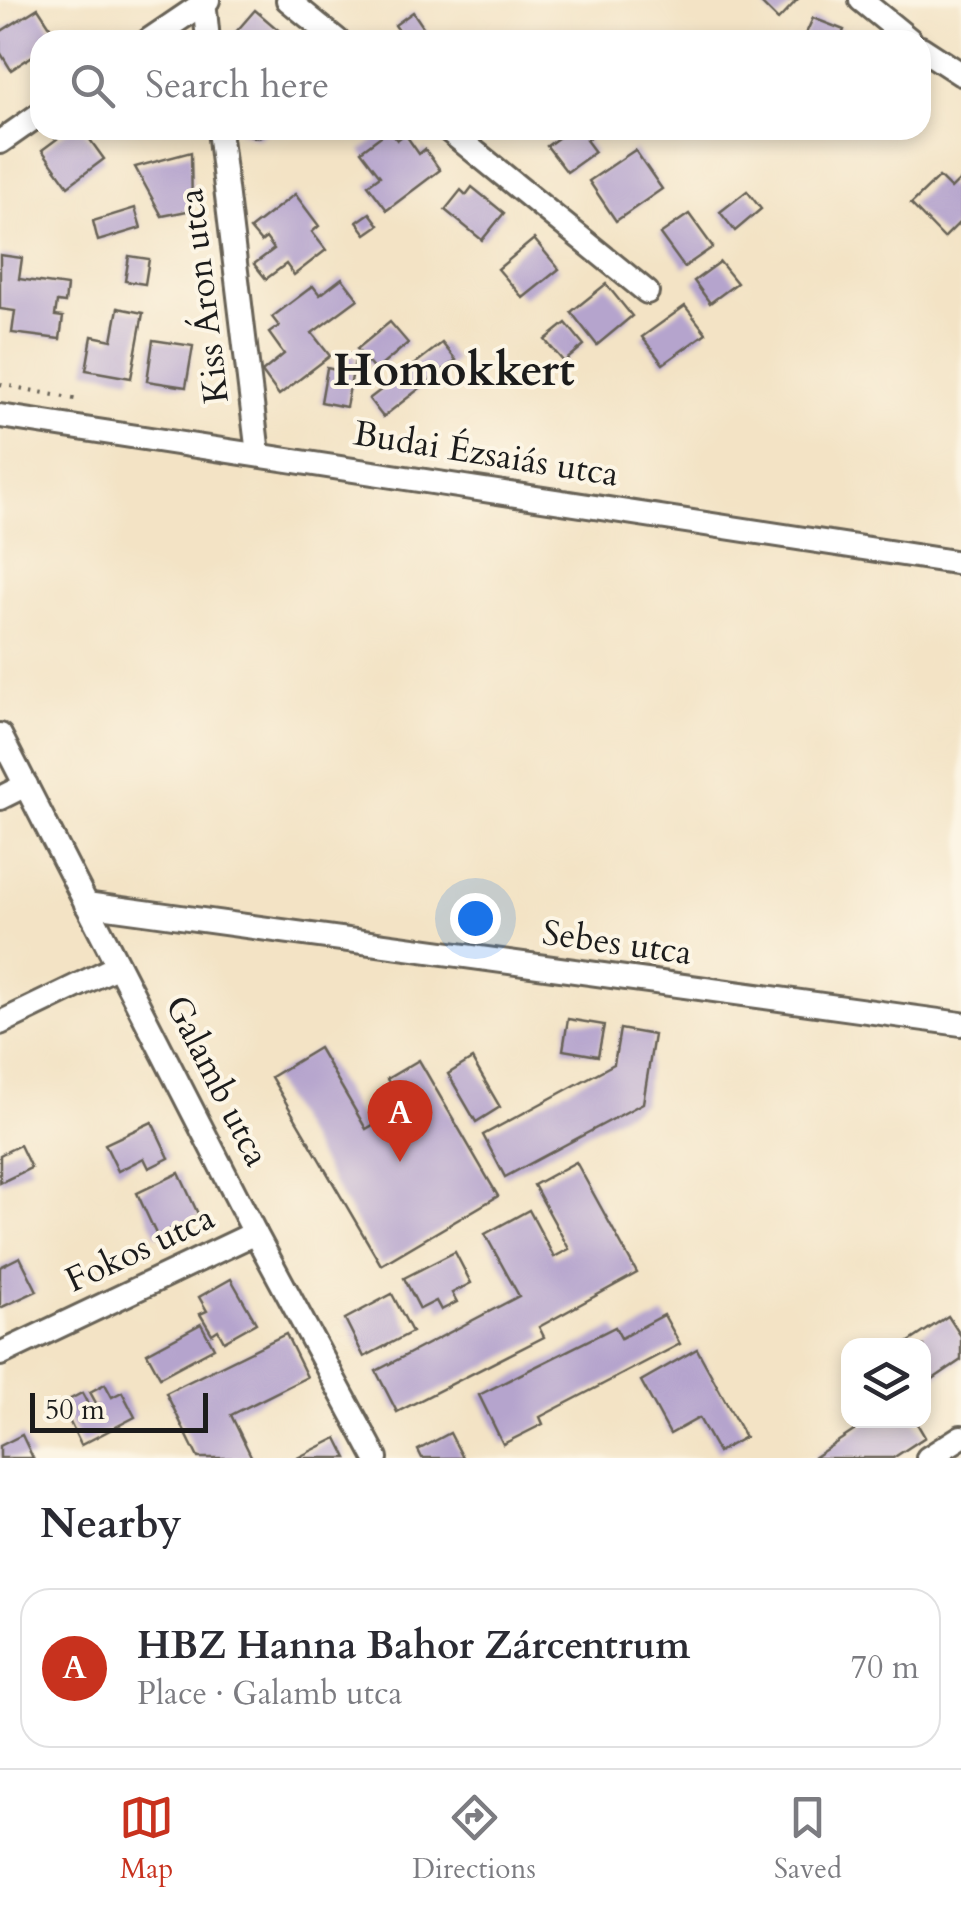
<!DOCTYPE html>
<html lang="en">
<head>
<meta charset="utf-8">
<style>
  body { margin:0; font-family:Cardo,serif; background:#f2f2f3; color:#2b2b33 }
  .controls { position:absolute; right:30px; bottom:30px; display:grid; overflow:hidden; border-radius:20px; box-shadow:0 5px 15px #0003 }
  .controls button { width:90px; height:90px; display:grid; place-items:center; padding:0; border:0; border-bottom:2px solid #e1e1e2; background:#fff; color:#2b2b33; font:50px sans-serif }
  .scale { position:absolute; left:30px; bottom:25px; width:178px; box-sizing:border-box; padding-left:10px; border:5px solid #1c1c1c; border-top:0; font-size:28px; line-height:35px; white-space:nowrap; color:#1c1c1c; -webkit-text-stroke:8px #fcf5e5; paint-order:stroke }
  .you { position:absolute; left:475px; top:918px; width:35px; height:35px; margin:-25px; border:8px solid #fff; border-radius:50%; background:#1a73e8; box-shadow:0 0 0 15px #1a73e833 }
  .badge { display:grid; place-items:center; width:65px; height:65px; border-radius:50%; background:#c8321e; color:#fff; font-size:32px; font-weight:700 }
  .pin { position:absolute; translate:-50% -82px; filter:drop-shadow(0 2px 5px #0008) }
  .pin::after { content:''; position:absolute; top:52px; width:35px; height:30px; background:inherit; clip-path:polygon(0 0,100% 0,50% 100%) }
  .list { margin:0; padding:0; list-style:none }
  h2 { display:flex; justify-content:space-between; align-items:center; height:130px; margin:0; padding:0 40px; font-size:42px }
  h2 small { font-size:32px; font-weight:400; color:#7c7c81 }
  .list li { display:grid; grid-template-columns:65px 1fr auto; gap:30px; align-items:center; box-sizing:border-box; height:160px; margin:0 20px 20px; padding:0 20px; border:2px solid #e1e1e2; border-radius:30px }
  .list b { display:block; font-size:38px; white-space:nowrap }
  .list p { margin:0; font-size:32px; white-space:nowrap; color:#7c7c81 }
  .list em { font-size:32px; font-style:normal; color:#7c7c81 }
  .icon { flex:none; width:55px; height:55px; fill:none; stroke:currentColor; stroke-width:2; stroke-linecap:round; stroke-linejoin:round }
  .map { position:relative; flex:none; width:961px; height:1458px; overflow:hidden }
  .search { position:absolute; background:#fff; box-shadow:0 5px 15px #0003; left:30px; right:30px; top:30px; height:110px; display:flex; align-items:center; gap:25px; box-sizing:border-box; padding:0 35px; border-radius:30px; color:#7c7c81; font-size:38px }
  .sheet { height:310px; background:#fff }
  nav { display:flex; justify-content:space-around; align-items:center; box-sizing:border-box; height:140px; border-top:2px solid #e1e1e2; background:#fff; font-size:28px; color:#7c7c81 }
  nav a { display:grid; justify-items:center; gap:5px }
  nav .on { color:#c8321e }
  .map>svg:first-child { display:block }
</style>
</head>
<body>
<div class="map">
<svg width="961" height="1458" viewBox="0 0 961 1458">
  <rect width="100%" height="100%" fill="#fcf5e5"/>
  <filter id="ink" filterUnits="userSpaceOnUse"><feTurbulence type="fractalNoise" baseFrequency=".01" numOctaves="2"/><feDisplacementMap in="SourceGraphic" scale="20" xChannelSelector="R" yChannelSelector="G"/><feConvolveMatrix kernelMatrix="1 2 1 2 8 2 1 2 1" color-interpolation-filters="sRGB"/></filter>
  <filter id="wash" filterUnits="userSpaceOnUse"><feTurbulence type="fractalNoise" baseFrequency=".0048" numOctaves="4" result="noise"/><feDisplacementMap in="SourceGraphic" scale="40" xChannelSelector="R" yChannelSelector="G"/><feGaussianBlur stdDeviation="2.25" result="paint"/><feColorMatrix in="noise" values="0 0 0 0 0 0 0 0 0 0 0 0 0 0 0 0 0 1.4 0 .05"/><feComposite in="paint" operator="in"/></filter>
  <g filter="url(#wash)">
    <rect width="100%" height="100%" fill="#f3e3c5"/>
    <g id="blocks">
      <!-- building -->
      <g fill="#b5a4cd">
        <path d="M758,0H797L778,20Z"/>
        <path d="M38,8L59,40H40V51L11,70L0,52V32Z"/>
        <path d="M255,10L290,40H229Z"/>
        <path d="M413,12L432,40H405L395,25Z"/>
        <path d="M813,18L844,30L840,40H803Z"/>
        <path d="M69,130H83L104,159L68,186L42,150Z"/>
        <path d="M236,130H272L257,138Z"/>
        <path d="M389,130L397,140L405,134L419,154L425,149L440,170L387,210L368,185L380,176L361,151Z"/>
        <path d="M569,130H599L586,140L595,152L567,172L547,146Z"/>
        <path d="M635,150L662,189L616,221L589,181Z"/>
        <path d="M191,152L192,210L162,216L135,167Z"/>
        <path d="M939,177L951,189L961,179V221L944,238L911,204Z"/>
        <path d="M472,187L504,213L482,240L445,210L461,190L466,195Z"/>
        <path d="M747,191L761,209L735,231L720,212Z"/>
        <path d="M295,194L319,226L312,232L326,250L294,275L286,264L266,279L254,264L274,249L266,238L261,242L250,229Z"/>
        <path d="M135,208L141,228L98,241L93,221Z"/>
        <path d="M370,213L379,225L366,234L357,222Z"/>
        <path d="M689,214L713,247L684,267L660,234Z"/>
        <path d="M534,239L559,269L523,298L498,269Z"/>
        <path d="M0,255L22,258L19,279L67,286L65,303L57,302L55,316L63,317L60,339L12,333L15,311L0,309Z"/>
        <path d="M129,256L149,259L145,284L125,281Z"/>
        <path d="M720,262L737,283L710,303L694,281Z"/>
        <path d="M342,278L358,299L312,333L330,356L279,395L262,372L284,354L269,333L279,326L272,317L313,286L320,295Z"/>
        <path d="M606,284L632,316L597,345L571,312Z"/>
        <path d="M685,306L706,333L663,364L642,337Z"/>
        <path d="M118,308L143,313L131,378L86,370L92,336L112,340Z"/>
        <path d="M390,322L408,343L375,371L357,349Z"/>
        <path d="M566,323L584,345L564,362L545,340Z"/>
        <path d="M153,340L193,346L186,387L147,381Z"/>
        <path d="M442,343L456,360L383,417L369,399Z"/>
        <path d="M343,353L356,356L346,407L321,402L327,368L340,371Z"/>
        <path d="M568,1019L604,1025L598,1056L563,1050Z"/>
        <path d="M620,1029L654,1035L643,1103L505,1177L483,1135L614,1064Z"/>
        <path d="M319,1048L366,1129L403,1107L387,1079L419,1060L498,1196L381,1265L271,1077Z"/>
        <path d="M472,1059L500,1107L476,1122L448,1074Z"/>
        <path d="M152,1122L169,1158L149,1168L144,1158L118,1171L105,1144Z"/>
        <path d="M20,1145L31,1168L0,1183V1155Z"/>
        <path d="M576,1162L637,1273L539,1327L544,1337L397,1412L376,1371L519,1296L485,1234L529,1210L554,1257L569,1249L534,1185Z"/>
        <path d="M179,1173L199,1216L157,1236L137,1193Z"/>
        <path d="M455,1252L471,1283L452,1293L457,1302L441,1310L436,1301L420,1309L404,1278Z"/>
        <path d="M20,1257L37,1291L0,1308V1267Z"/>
        <path d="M231,1279L256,1323L224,1341L218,1330L212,1334L200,1314L207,1311L199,1297Z"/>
        <path d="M392,1294L412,1332L364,1357L345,1319Z"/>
        <path d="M664,1315L680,1344L540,1417L543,1424L503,1444L479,1395L615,1327L621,1338Z"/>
        <path d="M948,1316L961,1336V1360L924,1385V1346H903Z"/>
        <path d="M201,1324L214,1348L160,1377L147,1353Z"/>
        <path d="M286,1334L307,1377L231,1415L252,1458H198L166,1393Z"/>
        <path d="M697,1349L745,1437L718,1452L699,1418L670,1434L641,1381Z"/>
        <path d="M105,1384L112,1397L122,1392L135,1417L81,1445L61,1404L82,1393L90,1408L97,1405L90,1392Z"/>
        <path d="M864,1420H915L925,1437L893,1458H813L866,1423Z"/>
        <path d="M450,1433L463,1458H422L418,1450Z"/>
        <path d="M22,1435L33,1458H0V1446Z"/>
        <path d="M337,1438L347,1458H297Z"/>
      </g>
    </g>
  </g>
  <g filter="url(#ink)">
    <use href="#blocks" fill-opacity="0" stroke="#676257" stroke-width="2.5"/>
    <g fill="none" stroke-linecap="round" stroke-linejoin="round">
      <defs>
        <g id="minor">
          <path d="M204,0L208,40"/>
          <path d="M288,0L337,40"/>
          <path d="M861,0L910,40"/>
          <path d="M149,40L208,0"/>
          <path d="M921,48L961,74"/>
          <path d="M219,130L258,454"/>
          <path d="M448,130L647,292"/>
          <path d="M0,142L40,114"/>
          <path d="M0,416L961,563"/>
          <path d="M0,735L255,1233L376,1458"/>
          <path d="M0,798L26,785"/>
          <path d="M86,904L961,1024"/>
          <path d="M0,1023L118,966"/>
          <path d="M0,1354L255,1233"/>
          <path d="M928,1458L961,1437"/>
        </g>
      </defs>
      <!-- minor casing -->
      <use href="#minor" stroke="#676257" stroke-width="28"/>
      <!-- path -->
      <path stroke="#676257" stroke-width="4" stroke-dasharray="2.5 8" stroke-linecap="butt" d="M0,384L79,400"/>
      <!-- minor -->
      <use href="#minor" stroke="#fff" stroke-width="22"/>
    </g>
  </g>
  <g text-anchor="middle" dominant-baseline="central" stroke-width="8" stroke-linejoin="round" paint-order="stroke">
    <!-- street labels -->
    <g font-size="35" fill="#1c1c1c" stroke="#fcf5e5">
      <text transform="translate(204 296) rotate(-97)">Kiss Áron utca</text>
      <text transform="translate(486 454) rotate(9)">Budai Ézsaiás utca</text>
      <text transform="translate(617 943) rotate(8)">Sebes utca</text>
      <text transform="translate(217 1081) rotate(63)">Galamb utca</text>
      <text transform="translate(140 1249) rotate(-25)">Fokos utca</text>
    </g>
    <!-- district labels -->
    <g font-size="45" font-weight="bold" fill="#1c1c1c" stroke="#fcf5e5">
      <text x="454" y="370">Homokkert</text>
    </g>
  </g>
</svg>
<div class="controls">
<button><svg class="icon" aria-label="layers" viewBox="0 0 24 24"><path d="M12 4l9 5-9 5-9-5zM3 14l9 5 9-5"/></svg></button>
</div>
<div class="scale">50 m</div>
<div class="you"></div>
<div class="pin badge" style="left:400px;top:1162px">A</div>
<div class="search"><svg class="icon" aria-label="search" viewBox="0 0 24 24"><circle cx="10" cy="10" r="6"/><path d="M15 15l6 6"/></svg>Search here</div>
</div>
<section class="sheet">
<h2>Nearby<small></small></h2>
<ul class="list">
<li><span class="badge">A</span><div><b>HBZ Hanna Bahor Zárcentrum</b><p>Place · Galamb utca</p></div><em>70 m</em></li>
</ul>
</section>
<nav>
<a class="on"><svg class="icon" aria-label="map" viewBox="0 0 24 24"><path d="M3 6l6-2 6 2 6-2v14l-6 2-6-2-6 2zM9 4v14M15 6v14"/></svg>Map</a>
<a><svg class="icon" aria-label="directions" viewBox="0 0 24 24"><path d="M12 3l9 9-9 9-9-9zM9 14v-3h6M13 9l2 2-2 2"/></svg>Directions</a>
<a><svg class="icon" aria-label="saved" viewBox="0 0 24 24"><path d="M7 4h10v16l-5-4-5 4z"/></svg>Saved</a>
</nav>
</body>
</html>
